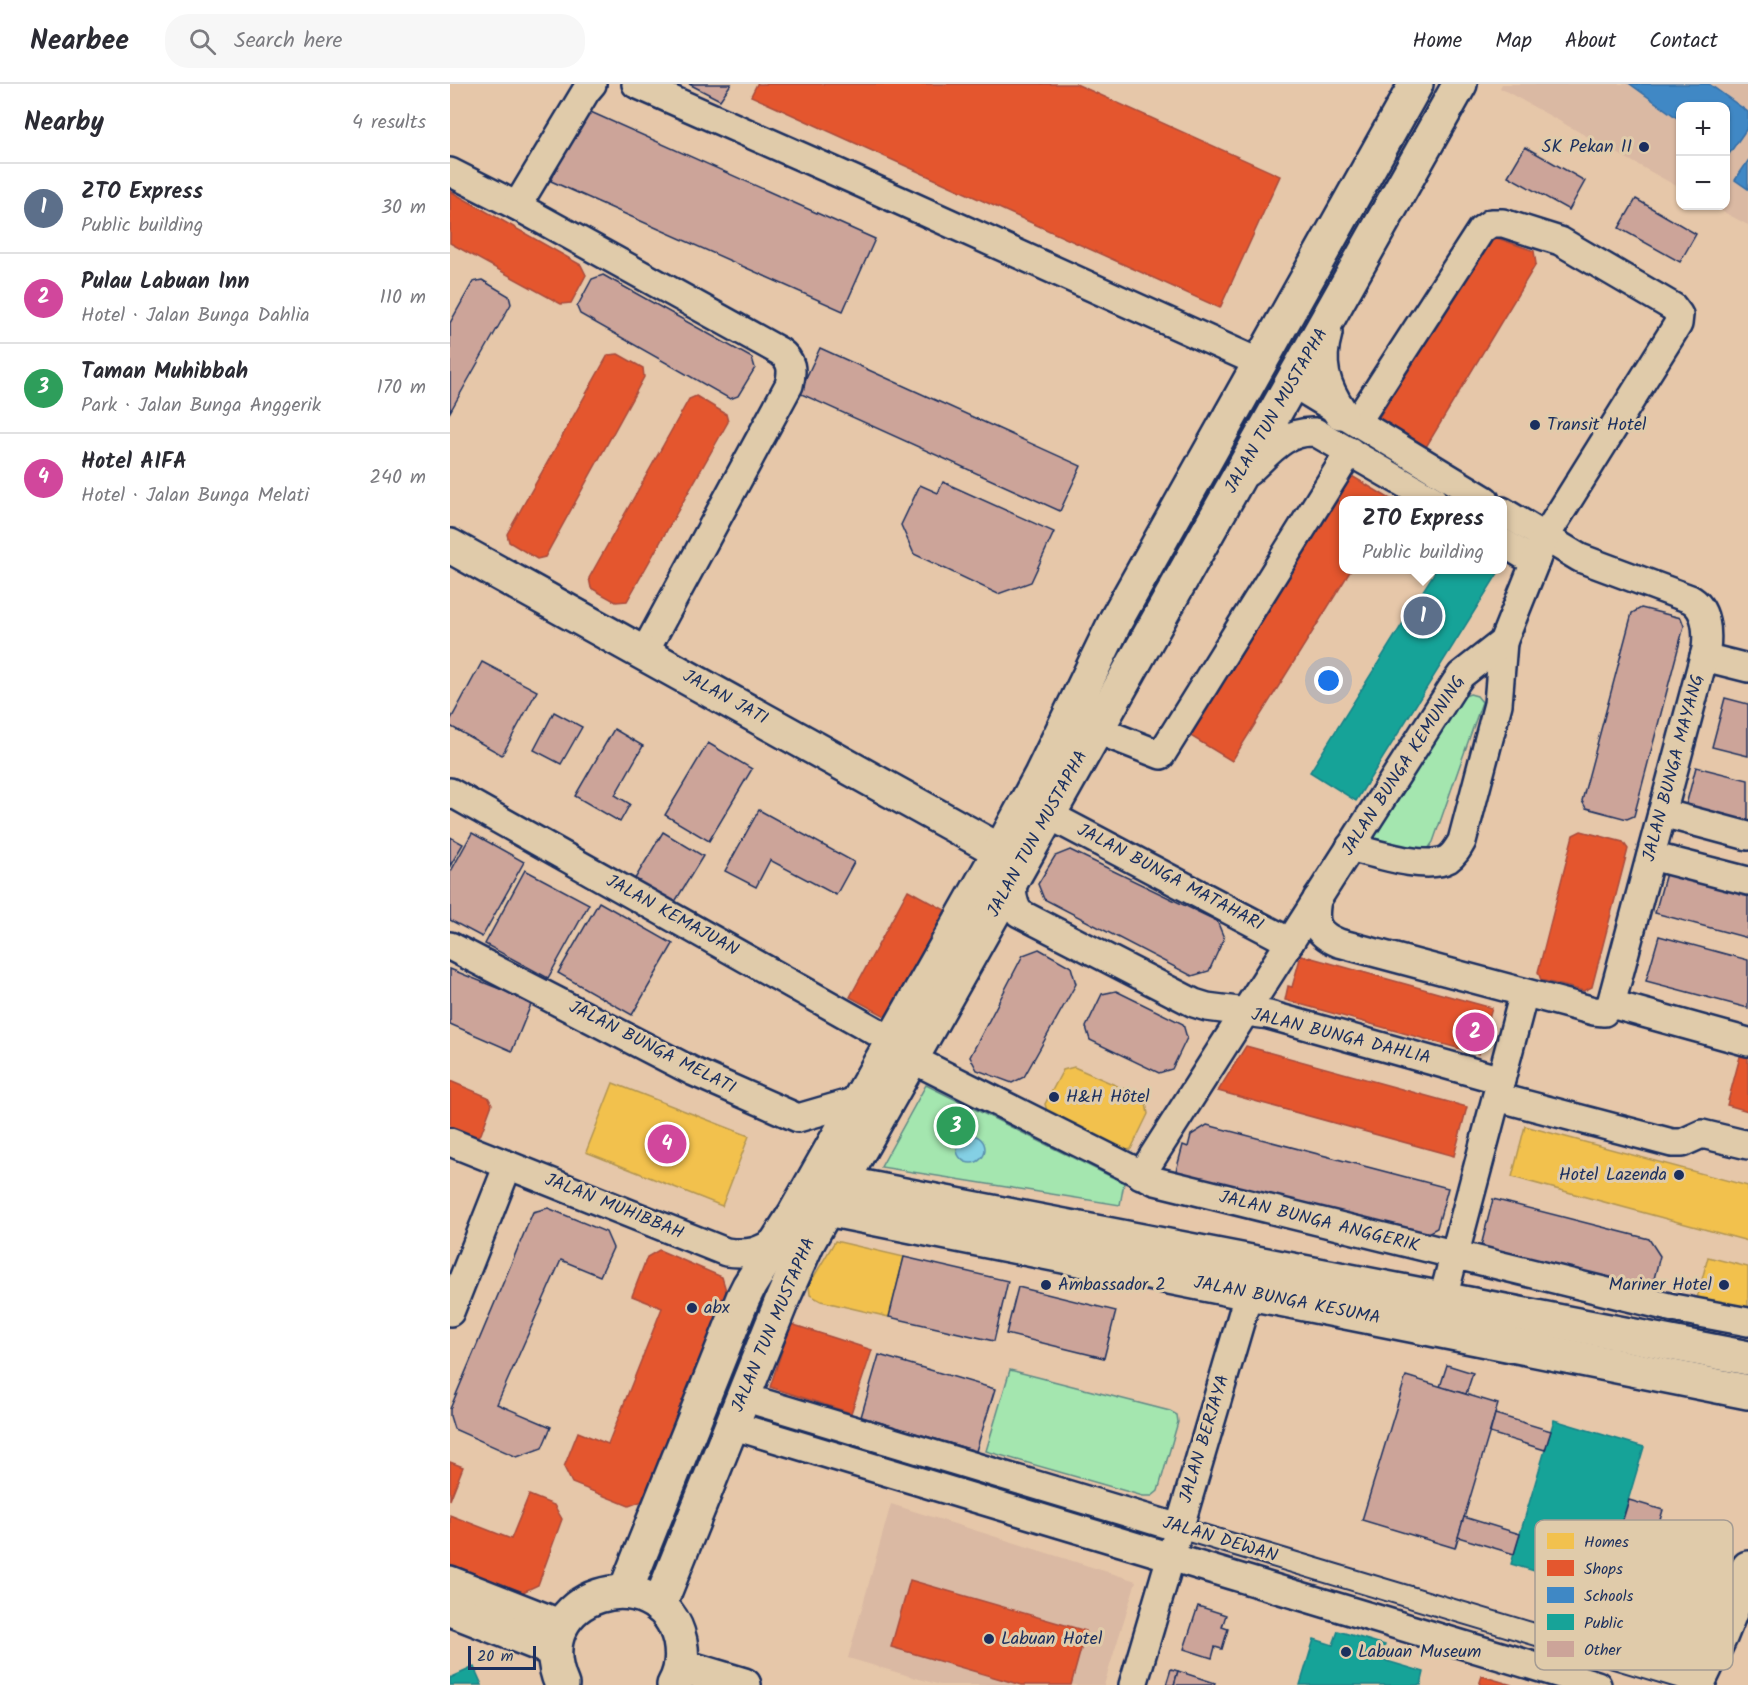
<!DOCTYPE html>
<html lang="en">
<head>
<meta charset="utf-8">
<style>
  body { margin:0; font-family:Kalam,sans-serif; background:#f7f7f7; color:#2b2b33 }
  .controls { position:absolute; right:18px; top:18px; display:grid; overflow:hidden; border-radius:12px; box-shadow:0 2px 4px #0004 }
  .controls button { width:54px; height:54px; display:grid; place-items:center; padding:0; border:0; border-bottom:2px solid #e1e1e2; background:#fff; color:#2b2b33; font:30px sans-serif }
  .scale { position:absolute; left:18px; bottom:15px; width:68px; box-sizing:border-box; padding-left:6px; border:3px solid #1b2f5e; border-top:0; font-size:16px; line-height:21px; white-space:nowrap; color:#1b2f5e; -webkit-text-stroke:4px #e0cbaa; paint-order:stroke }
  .you { position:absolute; left:879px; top:597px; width:21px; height:21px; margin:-15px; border:4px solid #fff; border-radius:50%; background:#1a73e8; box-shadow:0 0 0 9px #1a73e833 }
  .badge { display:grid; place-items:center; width:39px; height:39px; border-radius:50%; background:#d93025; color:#fff; font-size:20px; font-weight:700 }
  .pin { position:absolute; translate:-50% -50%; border:3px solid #fff; box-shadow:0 2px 6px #0006 }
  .popup { position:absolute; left:889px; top:412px; width:168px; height:78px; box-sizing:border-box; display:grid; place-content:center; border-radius:12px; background:#fff; filter:drop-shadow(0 2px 4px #0005); font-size:20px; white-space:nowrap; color:#7c7c81 }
  .popup b { font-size:22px; color:#2b2b33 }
  .popup::after { content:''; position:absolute; left:50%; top:100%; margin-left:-12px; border:12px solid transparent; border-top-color:#fff }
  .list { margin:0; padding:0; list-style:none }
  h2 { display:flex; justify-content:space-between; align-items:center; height:78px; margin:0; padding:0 24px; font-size:26px }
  h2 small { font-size:20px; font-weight:400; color:#7c7c81 }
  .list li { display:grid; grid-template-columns:39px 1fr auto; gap:18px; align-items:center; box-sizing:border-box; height:90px; padding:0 24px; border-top:2px solid #e1e1e2 }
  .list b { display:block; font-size:22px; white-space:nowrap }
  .list p { margin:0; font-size:20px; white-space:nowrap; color:#7c7c81 }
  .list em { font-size:20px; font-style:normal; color:#7c7c81 }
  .icon { flex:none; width:33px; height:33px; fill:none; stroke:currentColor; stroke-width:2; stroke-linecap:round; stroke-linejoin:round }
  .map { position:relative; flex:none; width:1298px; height:1601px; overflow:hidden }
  header { display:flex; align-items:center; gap:36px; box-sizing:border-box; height:84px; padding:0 30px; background:#fff; border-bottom:2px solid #e1e1e2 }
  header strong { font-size:28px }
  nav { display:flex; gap:33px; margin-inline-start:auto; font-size:21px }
  .search { width:420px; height:54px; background:#f7f7f7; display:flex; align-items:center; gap:15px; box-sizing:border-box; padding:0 21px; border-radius:24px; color:#7c7c81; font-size:22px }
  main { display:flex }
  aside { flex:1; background:#fff }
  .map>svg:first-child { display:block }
</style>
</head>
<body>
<header>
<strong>Nearbee</strong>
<div class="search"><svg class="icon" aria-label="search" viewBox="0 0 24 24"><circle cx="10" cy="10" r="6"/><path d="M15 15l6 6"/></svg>Search here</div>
<nav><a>Home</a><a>Map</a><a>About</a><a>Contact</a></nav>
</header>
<main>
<aside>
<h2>Nearby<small>4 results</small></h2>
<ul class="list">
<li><span class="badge" style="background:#5c6f8a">1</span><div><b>ZTO Express</b><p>Public building</p></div><em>30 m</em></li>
<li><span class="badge" style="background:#d1479c">2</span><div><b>Pulau Labuan Inn</b><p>Hotel · Jalan Bunga Dahlia</p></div><em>110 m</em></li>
<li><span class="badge" style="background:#2e9e5b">3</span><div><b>Taman Muhibbah</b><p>Park · Jalan Bunga Anggerik</p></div><em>170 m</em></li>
<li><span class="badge" style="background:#d1479c">4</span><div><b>Hotel AIFA</b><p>Hotel · Jalan Bunga Melati</p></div><em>240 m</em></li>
</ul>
</aside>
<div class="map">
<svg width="1298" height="1601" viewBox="0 0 1298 1601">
  <rect width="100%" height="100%" fill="#e6c7a9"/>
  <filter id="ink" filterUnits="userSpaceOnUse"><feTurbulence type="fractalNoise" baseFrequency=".0167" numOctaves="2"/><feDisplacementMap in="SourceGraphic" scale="12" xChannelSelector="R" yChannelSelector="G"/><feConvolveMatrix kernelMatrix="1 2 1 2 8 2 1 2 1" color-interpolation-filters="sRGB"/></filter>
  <g filter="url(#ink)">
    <!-- built -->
    <g fill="#dab9a3">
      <path d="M1052,0H1298V141L1262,122H1276V22H1230V104L1050,4Z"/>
      <path d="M441,1420L686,1497L654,1601H490L398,1574Z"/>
    </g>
    <!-- green -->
    <g fill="#a4e6af" stroke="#608a86" stroke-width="1.5">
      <path d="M1020,610L1027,612L1032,618L983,758L978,765L968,770L922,759L921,753L1012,613Z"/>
      <path d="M476,1001L674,1099L670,1121L431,1083Z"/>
      <path d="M560,1286L720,1327L727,1331L728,1338L708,1407L702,1412H693L536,1367Z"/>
    </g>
    <!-- water -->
    <circle fill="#84d0e4" stroke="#5a90ae" stroke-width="1.5" cx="521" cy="1065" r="14"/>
    <!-- homes -->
    <g fill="#f2c14e" stroke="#b29553" stroke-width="1.5">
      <path d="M624,983L695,1014L698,1030L681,1065L668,1069L598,1031L595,1020L613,986Z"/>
      <path d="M163,999L299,1052L272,1122L136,1068Z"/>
      <path d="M1075,1042L1298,1102V1157L1062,1093Z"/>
      <path d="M385,1157L454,1173L439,1233L371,1217L360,1211L359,1201Z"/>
      <path d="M1258,1173L1298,1183V1232L1246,1218Z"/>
    </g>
    <!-- shops -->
    <g fill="#e4572e" stroke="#a84b3c" stroke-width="1.5">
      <path d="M307,0H626L830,92L770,224L301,12Z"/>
      <path d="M0,107L131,181L136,191L121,219L111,220L0,159Z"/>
      <path d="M1041,152L1084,167L1086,180L976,363L928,335Z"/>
      <path d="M168,270L193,284L194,293L95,473L87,475L59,458L57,450L158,271Z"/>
      <path d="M246,312L276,330L278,338L177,517L166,518L141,504L139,494L239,315Z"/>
      <path d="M895,388L942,416H894V486H901L782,677L734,648Z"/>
      <path d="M1131,747L1173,758L1178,765L1142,903L1134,907L1091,896L1088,888L1123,751Z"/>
      <path d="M458,806L495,826L437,933L400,913Z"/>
      <path d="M851,871L1042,924L1029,970L835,916L838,902L842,903Z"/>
      <path d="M796,962L1017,1023L1004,1072L768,1007Z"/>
      <path d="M1291,969L1298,971V1027L1277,1021Z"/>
      <path d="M0,997L38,1013L42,1020L31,1050L23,1054L0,1045Z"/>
      <path d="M209,1166L272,1193L277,1210L198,1415L179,1422L122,1399L114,1383L128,1348L158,1360L212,1224L182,1212L197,1173Z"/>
      <path d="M341,1240L422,1266L401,1329L320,1303Z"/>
      <path d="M0,1378L13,1383L0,1416Z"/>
      <path d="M79,1411L104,1421L112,1435L88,1501L73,1508L0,1480V1431L61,1455Z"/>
      <path d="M460,1496L636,1547L621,1601H571L441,1563Z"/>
      <path d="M1032,1592L1062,1601H1029Z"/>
    </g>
    <!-- schools -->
    <g fill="#3f88c5" stroke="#346da6" stroke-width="1.5">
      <path d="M1180,0H1259L1298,28V43L1279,70L1276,67V22H1230V36Z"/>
      <path d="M1298,77V105L1285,96Z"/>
    </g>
    <!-- public -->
    <g fill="#17a398" stroke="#188087" stroke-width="1.5">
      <path d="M986,486H1050L906,717L860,688Z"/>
      <path d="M1104,1336L1194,1363L1151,1507L1061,1480Z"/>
      <path d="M888,1547L935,1561L930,1575L974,1588L971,1601H850L864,1555L883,1561Z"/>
      <path d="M24,1583L32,1601H0V1594Z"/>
    </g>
    <!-- building -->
    <g fill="#cca499" stroke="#1b2f5e" stroke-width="1.5">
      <path d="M239,0H281L270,16Z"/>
      <path d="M134,25L425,155L393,227L101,97Z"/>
      <path d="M1075,63L1135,97L1119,126L1058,92Z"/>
      <path d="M1186,115L1246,150L1230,178L1169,144Z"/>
      <path d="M153,191L302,274L305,284L288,312L280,315L130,230L127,223L142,195Z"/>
      <path d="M32,196L59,212L61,220L0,328V239L23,198Z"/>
      <path d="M370,264L631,382L610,427L349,309Z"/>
      <path d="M493,398L604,448L581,498L548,510L464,470L451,441L470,401L488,409Z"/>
      <path d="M1191,524L1231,534L1234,542L1184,732L1177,735L1136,724L1132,717L1182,529Z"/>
      <path d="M32,578L87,607L52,671L0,642V637Z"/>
      <path d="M1275,614L1298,620V672L1262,663Z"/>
      <path d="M104,628L132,643L111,680L84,666Z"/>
      <path d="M164,645L193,662L165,711L180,720L170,738L125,712Z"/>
      <path d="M258,659L302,685L259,757L215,731Z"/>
      <path d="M1246,683L1298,696V741L1235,725Z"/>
      <path d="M309,726L404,778L386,811L320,776L306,803L275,787Z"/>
      <path d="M213,748L253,772L223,821L183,798Z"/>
      <path d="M22,749L74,778L32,853L0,836V789Z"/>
      <path d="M0,753L13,760L0,782Z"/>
      <path d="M620,766L767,837L774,854L759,887L742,892L594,815L588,800L605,772Z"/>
      <path d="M75,786L139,820L98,894L35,860Z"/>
      <path d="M1216,789L1298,811V854L1205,829Z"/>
      <path d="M149,818L223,860L182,931L108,889Z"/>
      <path d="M1209,852L1298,876V924L1196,897Z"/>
      <path d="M589,865L621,883L626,900L574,993L562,999L527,986L520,973L573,871Z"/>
      <path d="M0,885L82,918L62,967L0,940Z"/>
      <path d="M666,907L733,940L737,954L722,985L709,989L640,956L636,943L652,910Z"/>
      <path d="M757,1041L998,1104L987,1144L972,1152L726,1087L733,1061L738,1063L741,1051Z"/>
      <path d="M1043,1115L1199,1155L1210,1172L1201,1206L1031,1162Z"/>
      <path d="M98,1124L156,1148L163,1164L150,1192L111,1176L47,1320L101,1343L92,1364L67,1373L4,1345L0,1332V1325L83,1128Z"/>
      <path d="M454,1173L558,1197L544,1257L439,1233Z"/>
      <path d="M568,1203L666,1227L654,1274L556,1250Z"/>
      <path d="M429,1271L545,1305L526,1367L411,1333Z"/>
      <path d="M997,1281L1023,1289L1016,1310L990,1303Z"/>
      <path d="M956,1292L1048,1320L1005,1464L912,1436Z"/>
      <path d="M1045,1330L1101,1347L1095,1366L1040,1349Z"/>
      <path d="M1179,1416L1213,1426L1201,1466L1167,1455Z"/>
      <path d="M1014,1433L1070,1450L1064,1470L1008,1453Z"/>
      <path d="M748,1522L776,1531L772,1543L778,1545L772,1565L765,1563L762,1574L734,1565Z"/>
      <path d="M721,1585L728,1587L724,1601H716Z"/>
      <path d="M728,1587L765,1599L764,1601H724Z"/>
    </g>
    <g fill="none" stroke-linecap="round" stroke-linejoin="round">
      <defs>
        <path id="pedestrian" d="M729,1444L1248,1599"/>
        <g id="minor">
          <path d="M186,0L402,95L810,279"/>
          <path d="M0,88L67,122L329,267C342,276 343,286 339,301L194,569"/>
          <path d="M67,122L136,7L142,0"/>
          <path d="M841,302L854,306L1035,416"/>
          <path d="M798,388C819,369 835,346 865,348L983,416"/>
          <path d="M1052,458L1085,478"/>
          <path d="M1254,573L1298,584"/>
          <path d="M647,646L711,671L900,367"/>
          <path d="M0,708L443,957"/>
          <path d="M1212,729L1298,752"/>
          <path d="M599,731L840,858"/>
          <path d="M900,763C924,769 976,787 998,775C1005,770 1008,764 1012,757L1048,620L1053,558"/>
          <path d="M1201,772L1298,797"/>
          <path d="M563,796C562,809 562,817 569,829L744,919L757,923L819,931L1051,996"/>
          <path d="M867,815C863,839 865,849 889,859L1144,927L1154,928L1161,920L1256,565C1258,548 1257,524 1240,515L1130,474L1052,427"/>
          <path d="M0,862L244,988L348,1034L410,1016"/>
          <path d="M1161,920L1298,958"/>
          <path d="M462,975L705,1097L1223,1224L1298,1238"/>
          <path d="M1047,1013L1222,1059H1232L1252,1050L1298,1061"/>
          <path d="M0,1058L276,1168C299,1171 310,1168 329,1155"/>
          <path d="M691,1091L1006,598L1011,591L1053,558L1095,453L1228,240L1229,231L1223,223L1110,157L1053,139H1041L1031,146L907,338"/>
          <path d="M993,1214L1074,909"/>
          <path d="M0,1228L58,1081"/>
          <path d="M293,1313L729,1444"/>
          <path d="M281,1341L1147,1601"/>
          <path d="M0,1496L112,1540"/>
          <path d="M683,1601L804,1191"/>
        </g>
        <g id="tertiary">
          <path d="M0,462L550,767"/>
          <path d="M392,1099L1298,1274"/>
          <path d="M377,1125L1298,1308"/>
        </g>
        <g id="secondary">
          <path d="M875,249C866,280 873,303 890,328"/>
          <path d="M175,1508L293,1214L299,1202L344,1131L550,767L591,691L666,536L966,0"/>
          <path d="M209,1522L333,1214L357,1160L1010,0"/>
          <path d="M0,1525L104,1566"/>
          <path d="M231,1582L294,1601"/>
          <path d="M112,1601C72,1508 211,1471 230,1557C233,1572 232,1587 224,1601"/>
          <path d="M1247,1601L1271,1551L1298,1484"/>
        </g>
      </defs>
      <!-- pedestrian casing -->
      <use href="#pedestrian" stroke="#1b2f5e" stroke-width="24"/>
      <!-- minor casing -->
      <use href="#minor" stroke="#1b2f5e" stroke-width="32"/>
      <!-- tertiary casing -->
      <use href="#tertiary" stroke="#1b2f5e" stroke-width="38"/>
      <!-- secondary casing -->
      <use href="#secondary" stroke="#1b2f5e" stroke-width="38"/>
      <!-- pedestrian -->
      <use href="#pedestrian" stroke="#e0cbaa" stroke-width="20"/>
      <!-- minor -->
      <use href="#minor" stroke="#e0cbaa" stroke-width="27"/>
      <!-- tertiary -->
      <use href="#tertiary" stroke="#e0cbaa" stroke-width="33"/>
      <!-- secondary -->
      <use href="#secondary" stroke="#e0cbaa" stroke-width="33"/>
    </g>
  </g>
  <!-- markers -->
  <g fill="#1b2f5e" stroke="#e0cbaa" stroke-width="2">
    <circle cx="1194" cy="63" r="6"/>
    <circle cx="1085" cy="341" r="6"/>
    <circle cx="604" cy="1013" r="6"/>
    <circle cx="1229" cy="1091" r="6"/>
    <circle cx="596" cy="1201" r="6"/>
    <circle cx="1274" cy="1201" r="6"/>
    <circle cx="242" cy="1224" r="6"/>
    <circle cx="539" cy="1555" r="6"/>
    <circle cx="896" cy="1568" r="6"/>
  </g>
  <g text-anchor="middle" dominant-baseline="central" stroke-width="6" stroke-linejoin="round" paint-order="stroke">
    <!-- poi labels -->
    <g font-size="18" fill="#1b2f5e" stroke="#e0cbaa" text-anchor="start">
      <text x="1182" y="63" text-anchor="end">SK Pekan II</text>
      <text x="1097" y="341">Transit Hotel</text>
      <text x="616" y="1013">H&amp;H Hôtel</text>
      <text x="1217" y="1091" text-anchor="end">Hotel Lazenda</text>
      <text x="608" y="1201">Ambassador 2</text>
      <text x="1262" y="1201" text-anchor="end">Mariner Hotel</text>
      <text x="254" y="1224">abx</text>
      <text x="551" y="1555">Labuan Hotel</text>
      <text x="908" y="1568">Labuan Museum</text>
    </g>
    <!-- street labels -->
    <g font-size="18" fill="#1b2f5e" stroke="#e0cbaa">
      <text transform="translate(827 327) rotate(-60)">JALAN TUN MUSTAPHA</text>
      <text transform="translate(275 614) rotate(29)">JALAN JATI</text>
      <text transform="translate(954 682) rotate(-57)">JALAN BUNGA KEMUNING</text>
      <text transform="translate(1224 684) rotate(-75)">JALAN BUNGA MAYANG</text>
      <text transform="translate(588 750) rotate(-61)">JALAN TUN MUSTAPHA</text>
      <text transform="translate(720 794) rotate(28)">JALAN BUNGA MATAHARI</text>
      <text transform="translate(222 832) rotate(29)">JALAN KEMAJUAN</text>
      <text transform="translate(891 953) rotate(14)">JALAN BUNGA DAHLIA</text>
      <text transform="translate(202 964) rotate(27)">JALAN BUNGA MELATI</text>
      <text transform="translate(164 1123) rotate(22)">JALAN MUHIBBAH</text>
      <text transform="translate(869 1138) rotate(14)">JALAN BUNGA ANGGERIK</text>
      <text transform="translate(837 1217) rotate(11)">JALAN BUNGA KESUMA</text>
      <text transform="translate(324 1241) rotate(-67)">JALAN TUN MUSTAPHA</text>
      <text transform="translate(755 1355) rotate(-73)">JALAN BERJAYA</text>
      <text transform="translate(770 1456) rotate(17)">JALAN DEWAN</text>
    </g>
  </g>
  <!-- legend -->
  <rect x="1085" y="1436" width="198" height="150" rx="9" fill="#e0cbaa" stroke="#a59c93" stroke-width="1.5"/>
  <rect x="1097" y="1449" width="27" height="16" fill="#f2c14e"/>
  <rect x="1097" y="1476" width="27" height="16" fill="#e4572e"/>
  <rect x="1097" y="1503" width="27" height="16" fill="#3f88c5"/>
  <rect x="1097" y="1530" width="27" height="16" fill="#17a398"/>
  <rect x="1097" y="1557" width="27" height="16" fill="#cca499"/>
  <g font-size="16" fill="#1b2f5e">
    <text x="1134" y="1463">Homes</text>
    <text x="1134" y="1490">Shops</text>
    <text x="1134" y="1517">Schools</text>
    <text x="1134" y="1544">Public</text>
    <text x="1134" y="1571">Other</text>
  </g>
</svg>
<div class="controls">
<button>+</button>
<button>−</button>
</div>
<div class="scale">20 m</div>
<div class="you"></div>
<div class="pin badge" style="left:973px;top:532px;background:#5c6f8a">1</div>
<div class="popup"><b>ZTO Express</b>Public building</div>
<div class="pin badge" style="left:1025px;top:948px;background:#d1479c">2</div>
<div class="pin badge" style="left:506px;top:1042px;background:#2e9e5b">3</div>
<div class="pin badge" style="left:217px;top:1060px;background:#d1479c">4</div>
</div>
</main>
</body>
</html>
